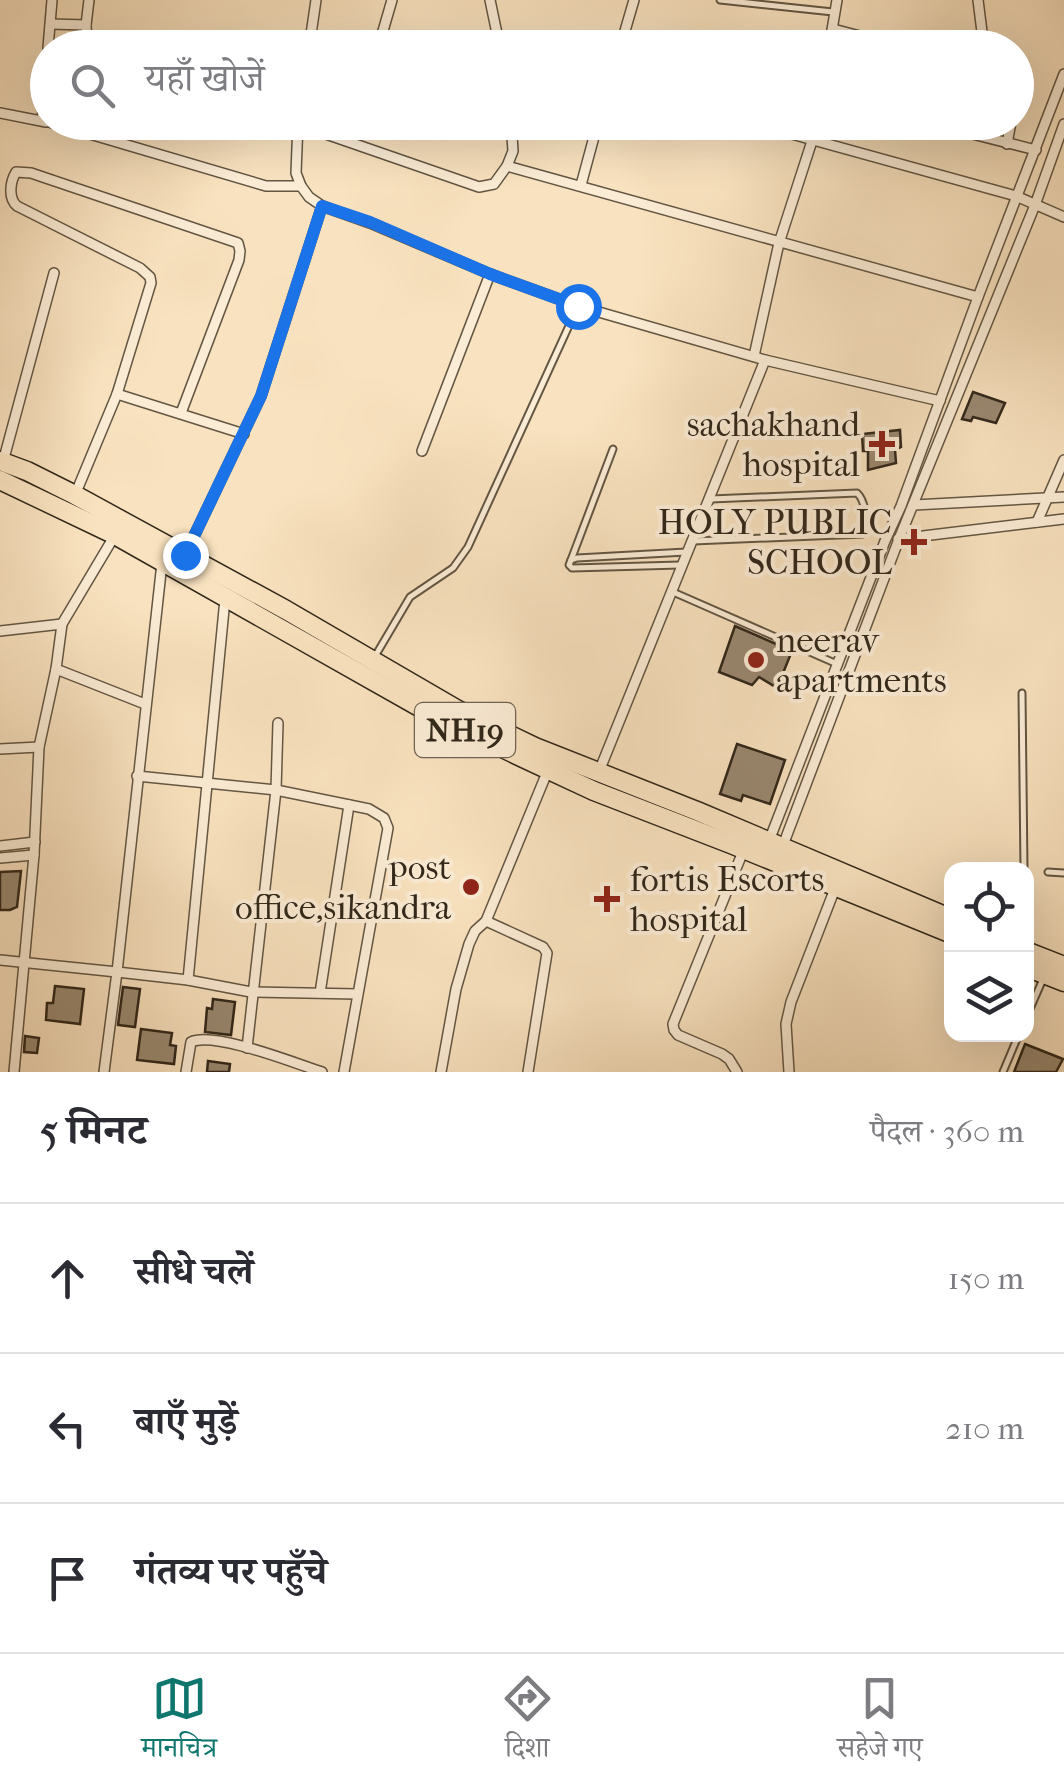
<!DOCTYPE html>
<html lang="hi">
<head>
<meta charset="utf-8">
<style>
  body { margin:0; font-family:"IM FELL French Canon","Noto Serif Devanagari",serif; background:#f2f2f3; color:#2b2b33 }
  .controls { position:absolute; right:30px; bottom:30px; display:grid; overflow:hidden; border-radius:20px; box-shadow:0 10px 40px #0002 }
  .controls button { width:90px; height:90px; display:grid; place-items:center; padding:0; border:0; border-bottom:2px solid #e1e1e2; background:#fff; color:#2b2b33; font:50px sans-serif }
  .stop { position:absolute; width:30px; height:30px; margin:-22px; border:8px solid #1a73e8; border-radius:50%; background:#fff }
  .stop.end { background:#1a73e8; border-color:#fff; box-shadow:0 2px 10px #0008 }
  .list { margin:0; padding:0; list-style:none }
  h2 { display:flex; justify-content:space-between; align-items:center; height:130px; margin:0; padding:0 40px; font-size:42px }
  h2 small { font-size:32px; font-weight:400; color:#7c7c81 }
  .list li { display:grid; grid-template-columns:65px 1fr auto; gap:30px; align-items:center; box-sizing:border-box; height:150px; padding:0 40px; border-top:2px solid #e1e1e2 }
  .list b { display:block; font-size:38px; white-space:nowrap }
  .list em { font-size:32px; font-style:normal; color:#7c7c81 }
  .icon { flex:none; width:55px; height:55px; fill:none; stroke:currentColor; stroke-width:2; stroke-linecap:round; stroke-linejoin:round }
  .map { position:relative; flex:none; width:1064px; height:1072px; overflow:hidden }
  .search { position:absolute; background:#fff; box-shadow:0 10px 40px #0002; left:30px; right:30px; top:30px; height:110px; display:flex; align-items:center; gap:25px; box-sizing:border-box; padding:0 35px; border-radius:55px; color:#7c7c81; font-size:38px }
  .sheet { height:580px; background:#fff }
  nav { display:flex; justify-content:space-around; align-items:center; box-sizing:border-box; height:140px; border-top:2px solid #e1e1e2; background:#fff; font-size:28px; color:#7c7c81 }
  nav a { display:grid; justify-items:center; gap:5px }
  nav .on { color:#0f766e }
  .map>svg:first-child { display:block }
</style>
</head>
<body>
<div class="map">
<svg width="1064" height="1072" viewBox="0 0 1064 1072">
  <rect width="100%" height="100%" fill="#f9e2bf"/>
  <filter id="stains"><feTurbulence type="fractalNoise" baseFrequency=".002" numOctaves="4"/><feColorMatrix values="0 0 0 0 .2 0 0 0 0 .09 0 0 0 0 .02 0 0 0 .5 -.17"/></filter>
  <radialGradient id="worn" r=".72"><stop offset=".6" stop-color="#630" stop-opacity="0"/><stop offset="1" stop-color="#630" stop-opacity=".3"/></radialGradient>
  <!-- building -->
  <g fill="#998870" stroke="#31271a" stroke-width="2.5">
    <path d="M973,392L1005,403L996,423L973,417L971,421L962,419Z"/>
    <path d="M900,430L901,447L895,450L896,463L868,470V451H863L862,434Z"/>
    <path d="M735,626L792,651L777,688L759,677L752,685L719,672Z"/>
    <path d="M737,744L785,760L770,804L743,795L741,801L720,794Z"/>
    <path d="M21,871L17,907L10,910H0V872Z"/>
    <path d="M55,986L84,989L80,1024L46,1020L47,1003H53Z"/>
    <path d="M123,987L140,989L135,1027L118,1025Z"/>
    <path d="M213,999L235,1002L231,1035L205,1032L207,1008L212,1009Z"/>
    <path d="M141,1029L172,1033L170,1045L176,1046L174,1064L137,1060Z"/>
    <path d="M25,1036L39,1038L37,1053L24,1052Z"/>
    <path d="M1025,1044L1063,1059L1056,1072H1014Z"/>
    <path d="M208,1061L230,1064L229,1072H207Z"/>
  </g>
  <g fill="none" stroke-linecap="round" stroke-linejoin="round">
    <defs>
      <g id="lane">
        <path d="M720,0L833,12"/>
        <path d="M693,541L863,534C869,524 865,500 857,493L711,499"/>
        <path d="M571,560L613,449"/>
        <path d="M680,565L572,568L569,565L571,560L577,558L686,552"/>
        <path d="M673,592L837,664"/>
        <path d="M374,658L410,597L453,568L468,547L578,306"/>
        <path d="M1022,693L1024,869"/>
        <path d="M1048,872L1064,873"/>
        <path d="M1026,1018L1043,979"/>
        <path d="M1003,1072L1019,1034"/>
      </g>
      <g id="street">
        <path d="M490,0L500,48"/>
        <path d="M978,0L984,48"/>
        <path d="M51,24L86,25L89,0"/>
        <path d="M86,25L87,48"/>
        <path d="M833,29L906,48"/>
        <path d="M623,37L659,48"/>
        <path d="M309,44L338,48"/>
        <path d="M48,48L52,0"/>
        <path d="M309,48L316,0"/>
        <path d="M378,48L392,0"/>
        <path d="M620,48L634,0"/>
        <path d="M829,48L837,0"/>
        <path d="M1016,88V97"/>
        <path d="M0,113L46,122"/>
        <path d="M42,120L48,58"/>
        <path d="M49,122L266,186H301"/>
        <path d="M298,122L296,173L301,186L309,197L322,206L370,223L490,274L578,306L765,360L940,401"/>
        <path d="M748,122L1016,196L1064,217"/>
        <path d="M925,122L1036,150"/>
        <path d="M297,124L479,187L494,184L507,166L978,297"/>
        <path d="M428,126V122"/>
        <path d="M1007,144L1011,122"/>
        <path d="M507,166L513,151L511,122"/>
        <path d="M581,185L598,122"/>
        <path d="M754,356L779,243L812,141L815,122"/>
        <path d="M117,394L151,283L150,277L140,268L17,206C8,198 10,182 16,172L31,173L238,243L240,251L239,260L181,413"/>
        <path d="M422,451L490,274"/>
        <path d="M3,462L54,273"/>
        <path d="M75,495L117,394L244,434"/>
        <path d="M914,505L1064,497"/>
        <path d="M1037,522L1064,460"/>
        <path d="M898,539L1064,519"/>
        <path d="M185,555L261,396L322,206"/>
        <path d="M0,631L62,624"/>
        <path d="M56,669L145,704"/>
        <path d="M0,749L39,747"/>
        <path d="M598,774L765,360"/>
        <path d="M137,776L276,790L369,809L384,818L388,828L386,839L344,1072"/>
        <path d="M769,841L885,541L901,506L978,297L1064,74"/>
        <path d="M0,846L35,842"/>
        <path d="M782,848L899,539L1035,205L1064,124"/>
        <path d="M0,858L34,855"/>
        <path d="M486,921L543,947L547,953L528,1072"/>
        <path d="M0,960L117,972L162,563"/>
        <path d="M188,980L225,599"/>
        <path d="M320,993L349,805"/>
        <path d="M247,1048L276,790L278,723"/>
        <path d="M14,1072L34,855L39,747L56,669L62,624L115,535"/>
        <path d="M104,1072L117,972L188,980L251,992L357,994"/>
        <path d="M186,1072L191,1042C214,1031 294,1063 322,1072"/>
        <path d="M441,1072L456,989L469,944L475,931L486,921L548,770"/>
        <path d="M737,1072L729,1059L722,1054L678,1035L674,1030L673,1024L744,849"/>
        <path d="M789,1072L786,1024L791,1002L836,886"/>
      </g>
      <g id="highway">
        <path d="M0,461L27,471L75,495L286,610L458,710L535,747L697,811L952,919"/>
        <path d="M0,480L115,535L430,713L523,758L594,791L731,844L952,934"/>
        <path d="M1026,951L1064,966"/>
        <path d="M1026,967L1064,982"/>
      </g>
    </defs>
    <!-- lane casing -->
    <use href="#lane" stroke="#635643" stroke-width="9"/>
    <!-- street casing -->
    <use href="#street" stroke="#635643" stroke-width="12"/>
    <!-- highway casing -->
    <use href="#highway" stroke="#31271a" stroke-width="21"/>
    <!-- lane -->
    <use href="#lane" stroke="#fbecd5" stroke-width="5"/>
    <!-- street -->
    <use href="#street" stroke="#fbecd5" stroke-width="9"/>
    <!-- highway -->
    <use href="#highway" stroke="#f9e2bf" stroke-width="18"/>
  </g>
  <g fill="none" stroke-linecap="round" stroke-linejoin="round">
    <!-- route -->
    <path stroke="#1a73e8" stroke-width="12" d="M185,555L261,396L322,206L370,222L490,274L578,306"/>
  </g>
  <!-- markers -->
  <g fill="#8f2418" stroke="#fbecd5" stroke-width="4">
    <path d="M877 429h10v10h10v10h-10v10h-10v-10h-10v-10h10z"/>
    <path d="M909 527h10v10h10v10h-10v10h-10v-10h-10v-10h10z"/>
    <circle cx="756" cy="660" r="10"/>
    <circle cx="471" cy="887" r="10"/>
    <path d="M602 884h10v10h10v10h-10v10h-10v-10h-10v-10h10z"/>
  </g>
  <g text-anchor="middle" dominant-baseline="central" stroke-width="8" stroke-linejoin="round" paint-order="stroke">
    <!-- shield labels -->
    <rect fill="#fbecd5" stroke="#6e6252" stroke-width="2.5" x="415" y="703" width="100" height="54" rx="8"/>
    <g font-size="32" font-weight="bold" fill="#31271a">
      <text x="465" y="730">NH19</text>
    </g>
    <!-- poi labels -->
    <g font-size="35" fill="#31271a" stroke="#fbecd5" text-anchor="end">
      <text x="860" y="424">sachakhand<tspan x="860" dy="40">hospital</tspan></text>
      <text x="892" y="522">HOLY PUBLIC<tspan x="892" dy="40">SCHOOL</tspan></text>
      <text x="776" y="640" text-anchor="start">neerav<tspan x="776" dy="40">apartments</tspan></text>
      <text x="451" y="867">post<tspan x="451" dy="40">office,sikandra</tspan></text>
      <text x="630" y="879" text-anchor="start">fortis Escorts<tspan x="630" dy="40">hospital</tspan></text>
    </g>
  </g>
  <rect width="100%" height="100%" filter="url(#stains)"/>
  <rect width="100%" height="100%" fill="url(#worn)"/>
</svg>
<div class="controls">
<button><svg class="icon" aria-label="locate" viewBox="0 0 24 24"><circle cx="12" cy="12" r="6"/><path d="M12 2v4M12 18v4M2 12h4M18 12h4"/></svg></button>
<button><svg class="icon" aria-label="layers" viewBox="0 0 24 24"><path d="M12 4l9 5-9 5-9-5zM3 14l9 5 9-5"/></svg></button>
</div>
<div class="stop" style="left:578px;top:306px"></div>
<div class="stop end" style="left:185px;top:555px"></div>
<div class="search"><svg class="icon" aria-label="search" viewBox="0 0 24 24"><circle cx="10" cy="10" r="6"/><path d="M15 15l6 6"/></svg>यहाँ खोजें</div>
</div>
<section class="sheet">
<h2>5 मिनट<small>पैदल · 360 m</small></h2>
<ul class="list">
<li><svg class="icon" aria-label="ahead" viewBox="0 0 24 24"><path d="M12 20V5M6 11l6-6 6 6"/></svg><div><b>सीधे चलें</b></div><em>150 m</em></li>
<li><svg class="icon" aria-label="left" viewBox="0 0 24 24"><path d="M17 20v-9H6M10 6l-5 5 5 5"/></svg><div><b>बाएँ मुड़ें</b></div><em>210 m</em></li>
<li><svg class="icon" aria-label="arrive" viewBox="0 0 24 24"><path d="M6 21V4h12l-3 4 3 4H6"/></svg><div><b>गंतव्य पर पहुँचे</b></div></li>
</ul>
</section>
<nav>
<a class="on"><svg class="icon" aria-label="map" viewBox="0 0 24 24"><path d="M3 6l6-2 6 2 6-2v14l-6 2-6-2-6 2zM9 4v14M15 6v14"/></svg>मानचित्र</a>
<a><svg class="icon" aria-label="directions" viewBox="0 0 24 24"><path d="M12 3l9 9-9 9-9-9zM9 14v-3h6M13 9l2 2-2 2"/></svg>दिशा</a>
<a><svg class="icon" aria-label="saved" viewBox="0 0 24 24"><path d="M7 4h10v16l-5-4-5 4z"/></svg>सहेजे गए</a>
</nav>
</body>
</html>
